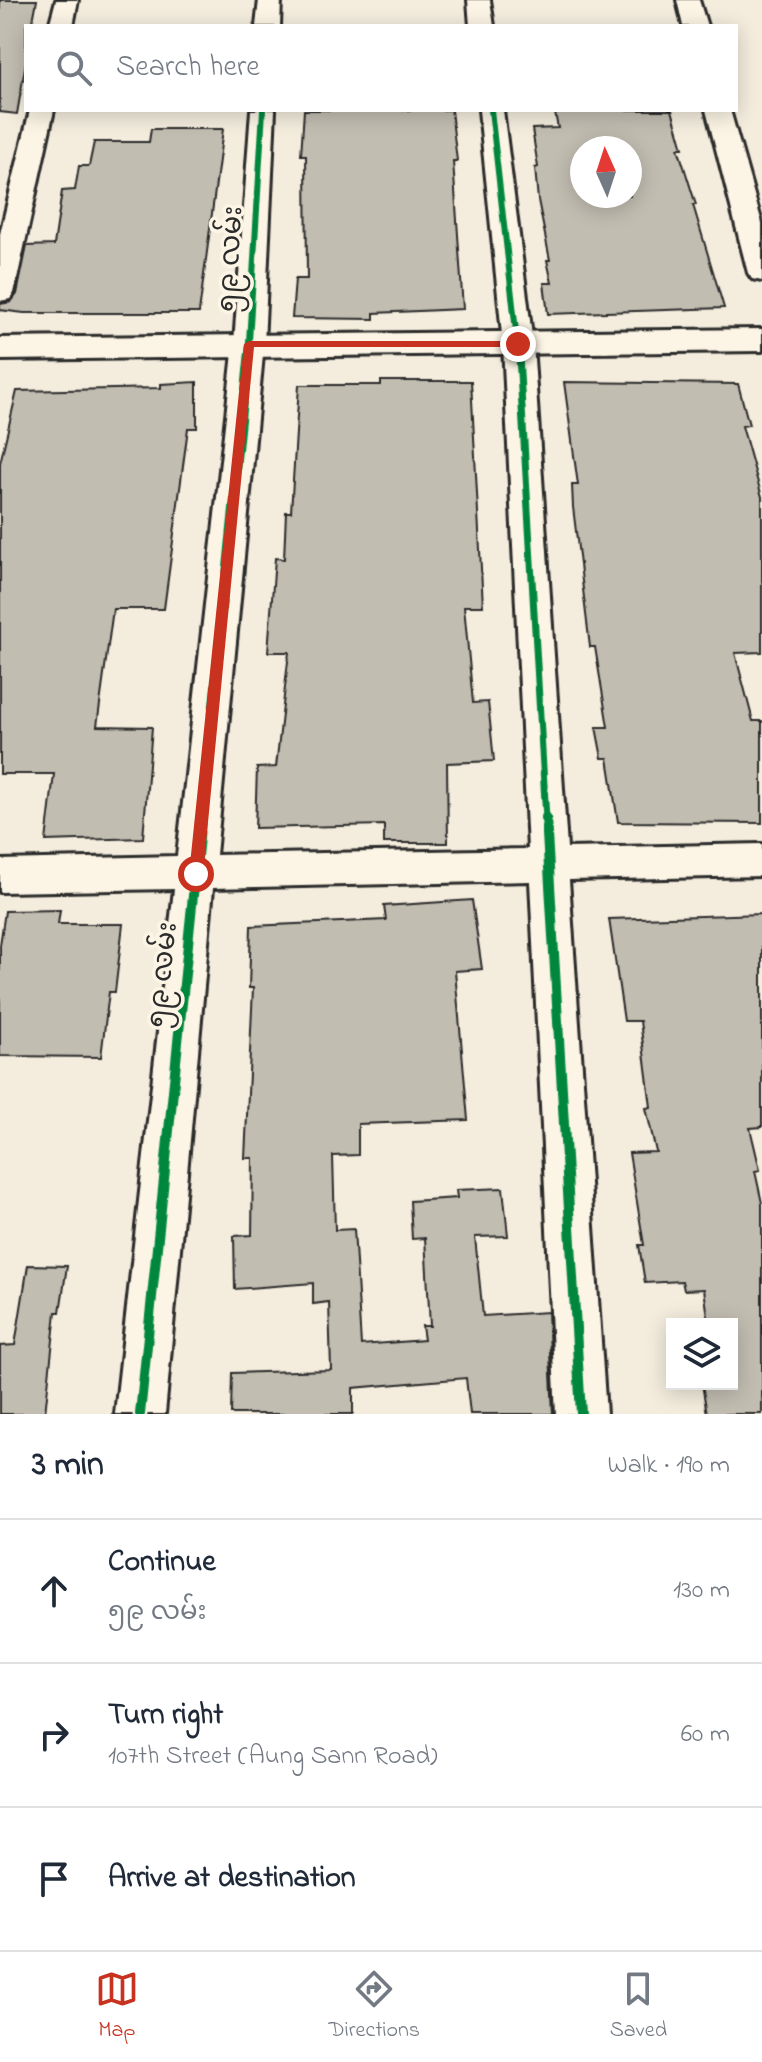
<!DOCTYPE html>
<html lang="en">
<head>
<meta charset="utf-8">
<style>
  body { margin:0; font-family:"Indie Flower","Noto Sans Myanmar",sans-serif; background:#f6f6f7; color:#1f2937 }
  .controls { position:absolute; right:24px; bottom:24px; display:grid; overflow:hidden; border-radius:0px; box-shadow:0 4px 20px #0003 }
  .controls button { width:72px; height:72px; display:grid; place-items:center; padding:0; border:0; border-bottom:2px solid #e0e1e3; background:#fff; color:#1f2937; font:40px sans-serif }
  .compass { position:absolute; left:570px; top:136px; width:72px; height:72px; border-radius:50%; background:#fff; box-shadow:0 4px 20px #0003; rotate:357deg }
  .stop { position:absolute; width:24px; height:24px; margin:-18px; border:6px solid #c8321e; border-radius:50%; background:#fff }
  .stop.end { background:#c8321e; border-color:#fff; box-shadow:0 2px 8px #0008 }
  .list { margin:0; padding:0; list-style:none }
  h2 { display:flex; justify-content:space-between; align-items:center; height:104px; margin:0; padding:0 32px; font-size:34px }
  h2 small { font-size:26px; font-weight:400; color:#747a83 }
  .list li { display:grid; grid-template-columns:52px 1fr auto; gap:24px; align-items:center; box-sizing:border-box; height:144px; padding:0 32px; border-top:2px solid #e0e1e3 }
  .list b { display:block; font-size:30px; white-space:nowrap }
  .list p { margin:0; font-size:26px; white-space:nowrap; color:#747a83 }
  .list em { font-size:26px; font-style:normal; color:#747a83 }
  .icon { flex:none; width:44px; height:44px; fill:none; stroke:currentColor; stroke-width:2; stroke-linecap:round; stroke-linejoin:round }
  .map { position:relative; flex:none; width:762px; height:1414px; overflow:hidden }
  .search { position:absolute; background:#fff; box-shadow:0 4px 20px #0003; left:24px; right:24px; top:24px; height:88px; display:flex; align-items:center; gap:20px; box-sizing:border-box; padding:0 28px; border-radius:0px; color:#747a83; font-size:30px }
  .sheet { height:536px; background:#fff }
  nav { display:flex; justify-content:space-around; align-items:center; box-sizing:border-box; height:112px; border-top:2px solid #e0e1e3; background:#fff; font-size:22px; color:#747a83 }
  nav a { display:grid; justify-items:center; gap:4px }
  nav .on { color:#c8321e }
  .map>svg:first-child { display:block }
</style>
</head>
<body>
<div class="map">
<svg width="762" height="1414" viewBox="0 0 762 1414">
  <rect width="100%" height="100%" fill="#f4edde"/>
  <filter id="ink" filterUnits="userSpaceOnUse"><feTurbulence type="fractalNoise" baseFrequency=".0125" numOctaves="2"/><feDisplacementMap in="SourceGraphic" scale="16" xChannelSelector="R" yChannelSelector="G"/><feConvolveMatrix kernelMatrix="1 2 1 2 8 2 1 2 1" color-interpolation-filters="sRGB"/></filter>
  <g filter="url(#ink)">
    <!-- building -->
    <g fill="#c2bdb1" stroke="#2b2b2b" stroke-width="2" fill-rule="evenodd">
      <path d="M0,0H37L32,26H26V62L17,114L0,112Z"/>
      <path d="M304,110H451L457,161H453L463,309L374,313V319L292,318L295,279H307L306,155H301Z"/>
      <path d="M560,110H672L683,148H678L696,205H693L724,308L548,314L544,283H552L547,260H550L538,200L535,168L538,167L532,129L558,128L555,113ZM582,148H630V196H582Z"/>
      <path d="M151,129H223L199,313H24L0,310V304L11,302L17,294L27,246L54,245L62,191L75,190L79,166H89L94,142H149Z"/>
      <path d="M381,381H471L483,606H464L473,703L488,702L494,761L447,763L448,843H384V825L255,828L257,768L276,767L289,652H268L275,558L284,559L286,512H291L299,385H381Z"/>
      <path d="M197,382V428H188L164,609H113L97,726L152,727L143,838L46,841L54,774H0V463L17,391L161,388V384Z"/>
      <path d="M564,382L738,384L749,425L742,426L762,497V652L735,653L753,721H762V823L618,822L608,758H602L596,727H608L595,647H590L573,507L572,485H578Z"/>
      <path d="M472,900L482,969L455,971L468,1120L358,1124V1155L333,1156L335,1230L354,1229L361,1345L424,1340L422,1326H430L425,1238L412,1239L410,1201L457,1198L456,1190L503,1188L508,1236L475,1237L483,1316L548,1312L553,1414H470L466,1378L353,1388V1414H231L232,1373L331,1370L329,1302L313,1304V1283L235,1289L234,1236L252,1235L253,1158H245L253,988H249L251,926L386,920L384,906Z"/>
      <path d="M60,910L58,924H123L115,992H109L101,1057L0,1056V945L5,911Z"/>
      <path d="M762,914V1127L750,1128L760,1170L755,1171L762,1203V1414H707L702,1384H732V1324H709L704,1289L684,1290L682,1281L645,1283L639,1245H644L629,1153L656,1152L646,1108L651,1107L640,1021H624L609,919Z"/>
      <path d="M28,1265L67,1266L60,1312H56L45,1414H0V1346L15,1345Z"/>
    </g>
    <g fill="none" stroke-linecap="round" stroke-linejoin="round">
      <defs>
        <g id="street">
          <path d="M56,0H78L73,26H49Z"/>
          <path d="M259,0H281L280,26H256Z"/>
          <path d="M468,0H490L494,26H470Z"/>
          <path d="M677,0H699L707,26H683Z"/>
          <path d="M30,110H54L14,293L10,299L0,301V234Z"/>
          <path d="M251,110H275L264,344L216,855L528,849L503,344L479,110H503L533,344L567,848L762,844V876L569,880L606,1414H556L530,881L213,888L165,1414H115L174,889L0,892V860L177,856L234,344Z"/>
          <path d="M706,110H730L762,223V281L752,279L748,273Z"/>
        </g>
        <path id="secondary" d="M762,329V351L0,360V338Z"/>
      </defs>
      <!-- street casing -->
      <use href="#street" stroke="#2b2b2b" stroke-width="6"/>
      <!-- secondary casing -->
      <use href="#secondary" stroke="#2b2b2b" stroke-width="6"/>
      <!-- street -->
      <use href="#street" fill="#fcf5e5" fill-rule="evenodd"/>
      <!-- secondary -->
      <use href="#secondary" fill="#fcf5e5" fill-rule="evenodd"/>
      <defs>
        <g id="cycleway-far2">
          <path d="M491,110L519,358"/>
          <path d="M248,358L263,110"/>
        </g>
        <g id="cycleway-far1">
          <path d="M519,356L546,819"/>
          <path d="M201,819L248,356"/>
        </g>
        <g id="cycleway">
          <path d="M546,817L581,1414"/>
          <path d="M140,1414L201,817"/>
        </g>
      </defs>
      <!-- cycleway-far2 casing -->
      <use href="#cycleway-far2" stroke="#fcf5e5" stroke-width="10"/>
      <!-- cycleway-far1 casing -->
      <use href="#cycleway-far1" stroke="#fcf5e5" stroke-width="12"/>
      <!-- cycleway casing -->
      <use href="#cycleway" stroke="#fcf5e5" stroke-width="15"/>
      <!-- cycleway-far2 -->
      <use href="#cycleway-far2" stroke="#00873e" stroke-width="6"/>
      <!-- cycleway-far1 -->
      <use href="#cycleway-far1" stroke="#00873e" stroke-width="7"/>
      <!-- cycleway -->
      <use href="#cycleway" stroke="#00873e" stroke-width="10"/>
    </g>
  </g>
  <!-- route -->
  <path fill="#c8321e" d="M249,341H518L523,344L518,347H254L203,874L196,880L189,874L244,344Z"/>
  <g text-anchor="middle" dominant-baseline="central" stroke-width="7" stroke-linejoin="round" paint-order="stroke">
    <!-- street labels -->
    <g font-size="28" fill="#2b2b2b" stroke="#fcf5e5">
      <text transform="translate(232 259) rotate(-87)">၅၉ လမ်း</text>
      <text transform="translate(164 975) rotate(-84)">၅၉ လမ်း</text>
    </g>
  </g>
</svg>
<div class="controls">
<button><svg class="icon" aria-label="layers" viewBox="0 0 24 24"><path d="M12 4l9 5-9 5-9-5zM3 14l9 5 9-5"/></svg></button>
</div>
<svg class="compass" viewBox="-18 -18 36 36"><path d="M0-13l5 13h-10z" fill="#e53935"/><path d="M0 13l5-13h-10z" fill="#747a83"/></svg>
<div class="stop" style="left:196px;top:874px"></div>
<div class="stop end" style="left:518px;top:344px"></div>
<div class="search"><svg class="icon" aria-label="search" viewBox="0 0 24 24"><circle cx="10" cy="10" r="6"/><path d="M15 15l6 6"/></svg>Search here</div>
</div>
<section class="sheet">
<h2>3 min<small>Walk · 190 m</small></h2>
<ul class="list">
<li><svg class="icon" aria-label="ahead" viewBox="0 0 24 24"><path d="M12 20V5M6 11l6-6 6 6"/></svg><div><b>Continue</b><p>၅၉ လမ်း</p></div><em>130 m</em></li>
<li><svg class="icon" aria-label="right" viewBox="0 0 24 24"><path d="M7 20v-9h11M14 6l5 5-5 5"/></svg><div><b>Turn right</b><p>107th Street (Aung Sann Road)</p></div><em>60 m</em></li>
<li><svg class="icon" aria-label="arrive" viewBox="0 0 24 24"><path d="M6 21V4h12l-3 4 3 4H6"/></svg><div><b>Arrive at destination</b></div></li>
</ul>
</section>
<nav>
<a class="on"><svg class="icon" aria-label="map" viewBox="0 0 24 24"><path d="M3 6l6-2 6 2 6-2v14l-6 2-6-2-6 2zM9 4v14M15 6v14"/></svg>Map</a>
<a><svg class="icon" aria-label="directions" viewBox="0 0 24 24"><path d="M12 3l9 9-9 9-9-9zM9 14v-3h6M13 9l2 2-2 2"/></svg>Directions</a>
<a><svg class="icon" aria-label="saved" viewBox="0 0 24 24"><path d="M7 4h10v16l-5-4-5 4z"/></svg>Saved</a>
</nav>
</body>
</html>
